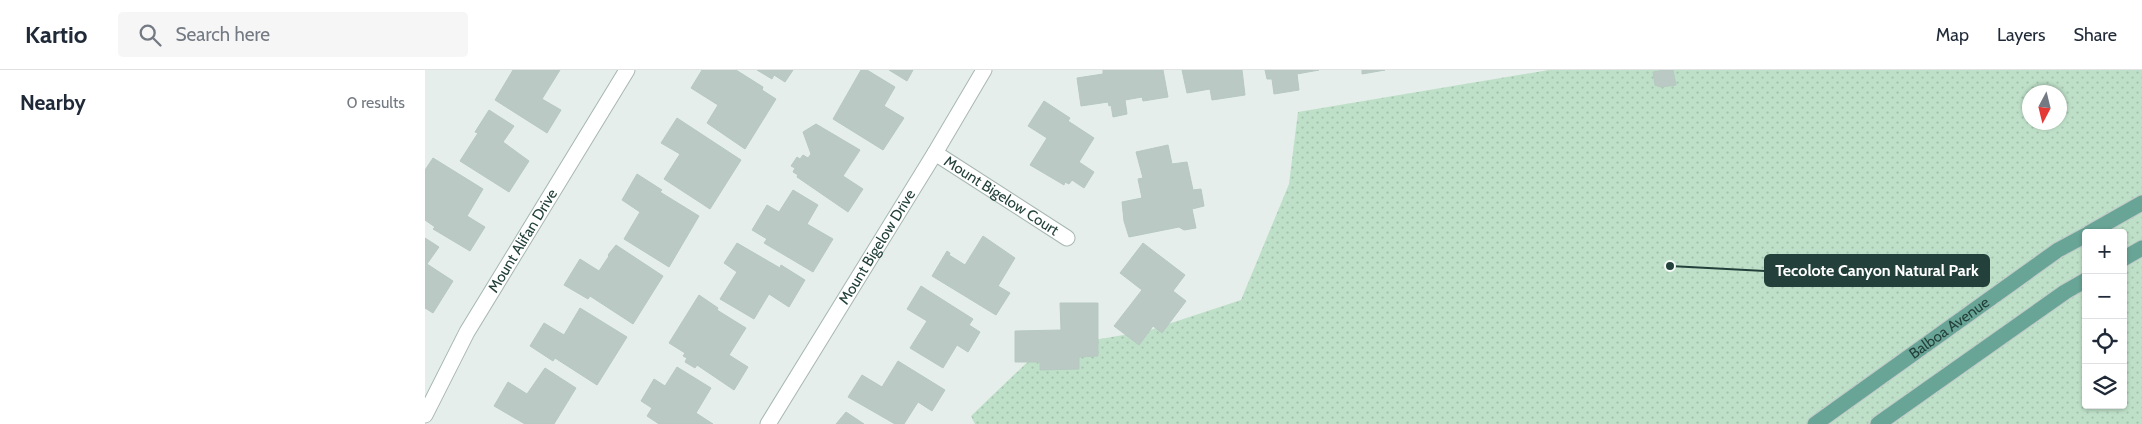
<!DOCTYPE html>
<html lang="en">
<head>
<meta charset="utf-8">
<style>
  body { margin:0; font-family:Cabin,sans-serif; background:#f6f6f7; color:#1f2937 }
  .controls { position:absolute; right:15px; bottom:15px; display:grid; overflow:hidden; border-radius:5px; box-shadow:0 1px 4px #0004 }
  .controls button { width:45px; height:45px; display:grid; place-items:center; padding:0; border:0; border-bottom:1px solid #e0e1e3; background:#fff; color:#1f2937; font:25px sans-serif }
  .compass { position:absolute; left:1597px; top:15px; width:45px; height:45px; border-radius:50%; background:#fff; box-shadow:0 1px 4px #0004; rotate:187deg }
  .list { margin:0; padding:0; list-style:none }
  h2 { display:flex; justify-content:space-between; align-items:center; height:65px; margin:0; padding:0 20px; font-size:21px }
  h2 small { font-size:16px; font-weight:400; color:#747a83 }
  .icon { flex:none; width:28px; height:28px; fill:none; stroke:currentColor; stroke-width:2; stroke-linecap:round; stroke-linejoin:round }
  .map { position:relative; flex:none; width:1717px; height:354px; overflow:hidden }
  header { display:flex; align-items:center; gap:30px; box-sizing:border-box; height:70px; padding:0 25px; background:#fff; border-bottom:1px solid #e0e1e3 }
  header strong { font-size:24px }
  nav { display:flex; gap:28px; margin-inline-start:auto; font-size:18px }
  .search { width:350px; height:45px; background:#f6f6f7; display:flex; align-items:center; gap:12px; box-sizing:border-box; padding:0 18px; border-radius:5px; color:#747a83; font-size:19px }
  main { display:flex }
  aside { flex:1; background:#fff }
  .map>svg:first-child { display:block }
</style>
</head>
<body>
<header>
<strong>Kartio</strong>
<div class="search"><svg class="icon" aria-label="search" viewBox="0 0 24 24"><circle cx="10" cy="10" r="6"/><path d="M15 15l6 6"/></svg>Search here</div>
<nav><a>Map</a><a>Layers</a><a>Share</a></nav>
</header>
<main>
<aside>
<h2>Nearby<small>0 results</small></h2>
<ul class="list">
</ul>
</aside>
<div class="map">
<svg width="1717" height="354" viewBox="0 0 1717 354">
  <defs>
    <pattern id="park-dots" width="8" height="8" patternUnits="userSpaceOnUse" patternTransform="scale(1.25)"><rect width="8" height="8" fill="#bee0c8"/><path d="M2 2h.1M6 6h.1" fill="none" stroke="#a3c1ad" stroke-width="1.8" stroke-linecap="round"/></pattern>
  </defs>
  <rect width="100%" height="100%" fill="#e5eeea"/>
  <!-- park -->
  <path fill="url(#park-dots)" fill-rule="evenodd" d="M1124,0H1717V354H550L546,346L616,279L722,261L816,230L864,114L873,42ZM1604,22H1634V52H1604ZM1661,163H1698V335H1661Z"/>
  <!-- building -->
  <g fill="#bac9c4" stroke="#b7c8c2">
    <path d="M88,0H135L117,29L136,40L122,63L70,30Z"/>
    <path d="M277,0H311L338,17L337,20L351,29L320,79L282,53L293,35L266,18Z"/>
    <path d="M332,0H368L360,12L349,5L347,9Z"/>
    <path d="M436,0H442L470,17L459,36L479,48L458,80L408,49Z"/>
    <path d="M464,0H488L482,11Z"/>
    <path d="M678,0H738L743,27L718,31L717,27L700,30L702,44L688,47L686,35L684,36L683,32L656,36L652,8L678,4Z"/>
    <path d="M757,0H817L820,25L787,30L785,19L762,23Z"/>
    <path d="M840,0H894L872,4L874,20L849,24L847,9H842Z"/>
    <path d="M937,0H960L937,4Z"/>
    <path d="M1239,0H1248L1251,15L1236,17L1230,15L1228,2Z"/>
    <path d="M619,31L645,48L643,51L669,68L654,92L669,102L659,118L647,110L644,114L640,112L639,115L605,95L622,68L603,56Z"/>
    <path d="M64,40L89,56L78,72L104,91L84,122L35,91L53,63L50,62Z"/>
    <path d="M252,48L316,90L285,139L239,109L255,84L236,73Z"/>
    <path d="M391,54L435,80L418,106L438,119L423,142L372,107L373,105L368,102L370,98L366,96L372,87L375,89L378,85L383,88L386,84L378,62Z"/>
    <path d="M743,75L747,94L762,92L768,120L776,119L779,136L767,139L771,158L759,160L754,157L704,167L699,151L697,132L717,128L713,109L718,108L711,82Z"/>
    <path d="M8,88L58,119L42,146L60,157L45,181L8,159L10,157L0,150V100Z"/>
    <path d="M212,104L237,120L235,122L274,146L244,197L199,169L215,142L197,130Z"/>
    <path d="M368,120L393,135L382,154L408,169L388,202L339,173L342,169L327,160L342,135L354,142Z"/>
    <path d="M558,166L590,188L573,216L585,223L571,245L507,206L522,181L525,183L524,185L540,195Z"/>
    <path d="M0,168L14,177L2,194L28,211L8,243L0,238Z"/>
    <path d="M312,173L355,198L356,195L380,210L364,237L344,224L329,249L295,229L312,202L299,193Z"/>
    <path d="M718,173L760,205L748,221L761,231L737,263L728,256L714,275L689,256L717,220L695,203Z"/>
    <path d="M191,175L238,206L208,254L165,226L163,229L139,215L155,189L174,201L184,186L183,185Z"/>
    <path d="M496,216L548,249L544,255L555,262L543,282L532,275L518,298L485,278L502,251L482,239Z"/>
    <path d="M274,225L293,238L292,240L321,258L304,285L323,297L309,320L272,295L270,298L260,292L262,288L258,286L260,283L244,273Z"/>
    <path d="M635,233H673V286L654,287V299L615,300V292H590V261L636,260Z"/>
    <path d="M155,238L202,267L172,315L130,288L128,291L105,276L119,253L139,265Z"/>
    <path d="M473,291L520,320L507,341L493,332L479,354H470L423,327L437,305L457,317Z"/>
    <path d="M252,297L286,318L271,343L288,354H234L222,346L227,338L216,331L229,309L240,316Z"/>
    <path d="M120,298L151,318L129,354H100L69,336L83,312L102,324Z"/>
    <path d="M421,342L439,354H411Z"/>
  </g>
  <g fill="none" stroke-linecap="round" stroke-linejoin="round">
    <defs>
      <g id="minor">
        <path id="s1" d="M510,83L642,168"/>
        <path id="s2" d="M0,345L42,262L202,0"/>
        <path id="s3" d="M343,354L510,83L559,0"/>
      </g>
      <g id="major">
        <path d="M1664,163L1717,133"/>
        <path d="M1698,189L1717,178"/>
        <path id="s4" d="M1390,354L1633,180L1661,165"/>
        <path d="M1453,354L1640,222L1661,210"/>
      </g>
    </defs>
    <!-- minor casing -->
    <use href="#minor" stroke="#a7b7b2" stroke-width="17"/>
    <!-- major casing -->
    <use href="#major" stroke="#c1cac8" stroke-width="17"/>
    <!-- minor -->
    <use href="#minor" stroke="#fff" stroke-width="15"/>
    <!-- major -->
    <use href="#major" stroke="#69a597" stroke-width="15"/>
  </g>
  <g text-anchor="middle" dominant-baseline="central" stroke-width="4" stroke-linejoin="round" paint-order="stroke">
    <!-- street labels -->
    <g font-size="15" fill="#23413a" stroke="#f6faf8">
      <text stroke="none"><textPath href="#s1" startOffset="79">Mount Bigelow Court</textPath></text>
      <text stroke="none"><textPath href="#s2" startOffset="200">Mount Alifan Drive</textPath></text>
      <text stroke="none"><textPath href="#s3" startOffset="208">Mount Bigelow Drive</textPath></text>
      <text stroke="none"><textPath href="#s4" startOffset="165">Balboa Avenue</textPath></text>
    </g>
  </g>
  <!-- callouts -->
  <path fill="none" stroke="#23413a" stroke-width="2" d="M1245 196L1340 201"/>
  <circle fill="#23413a" stroke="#f6faf8" stroke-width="2" cx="1245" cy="196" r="5"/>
  <rect fill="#23413a" stroke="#23413a" stroke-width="2" x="1340" y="185" width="224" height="31" rx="5"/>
  <g font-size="16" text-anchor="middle" font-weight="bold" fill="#fff">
    <text x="1452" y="206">Tecolote Canyon Natural Park</text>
  </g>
</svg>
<div class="controls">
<button>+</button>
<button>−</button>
<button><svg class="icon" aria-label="locate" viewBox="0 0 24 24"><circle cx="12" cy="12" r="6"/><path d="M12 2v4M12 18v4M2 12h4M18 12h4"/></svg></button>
<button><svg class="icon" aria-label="layers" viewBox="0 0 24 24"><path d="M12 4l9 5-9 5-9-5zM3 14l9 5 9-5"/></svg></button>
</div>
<svg class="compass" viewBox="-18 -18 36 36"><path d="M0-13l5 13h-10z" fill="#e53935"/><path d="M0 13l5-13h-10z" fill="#747a83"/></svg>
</div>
</main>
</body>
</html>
